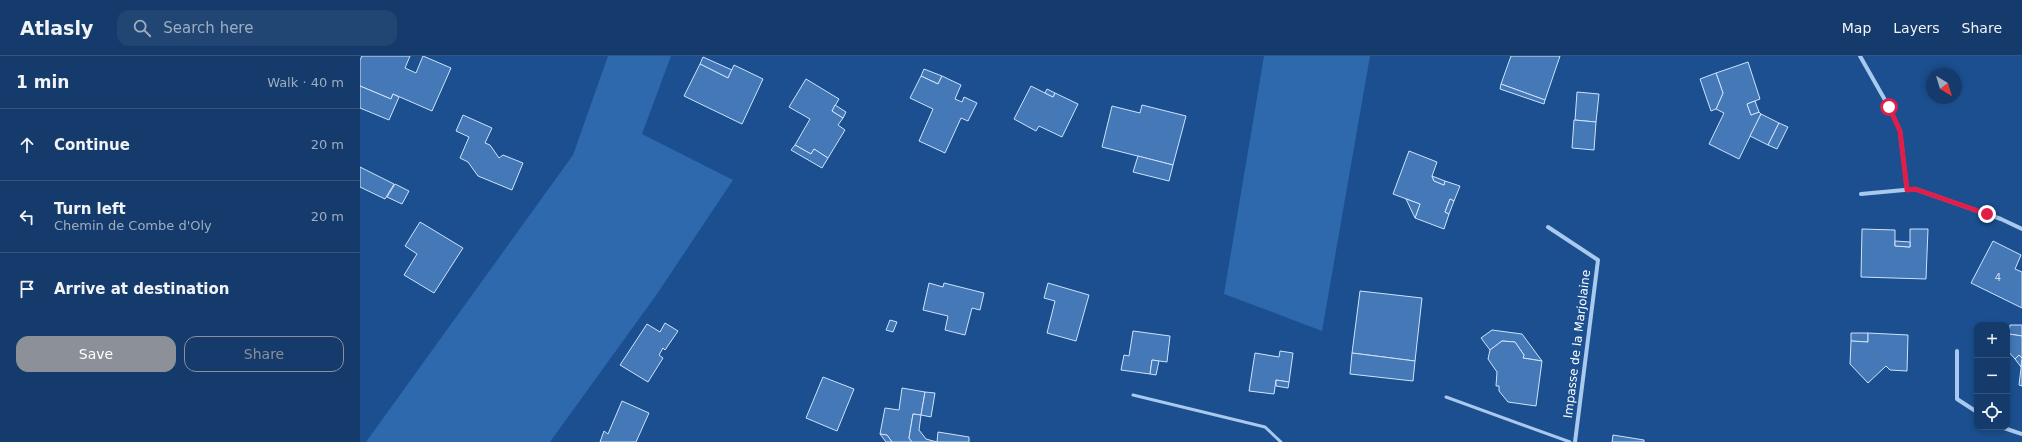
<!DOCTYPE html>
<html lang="en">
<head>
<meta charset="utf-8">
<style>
  body { margin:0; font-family:"DejaVu Sans",sans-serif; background:#214673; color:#f1f3f6 }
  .controls { position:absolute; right:12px; bottom:12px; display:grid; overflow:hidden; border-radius:8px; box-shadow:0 2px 6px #0003 }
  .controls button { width:36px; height:36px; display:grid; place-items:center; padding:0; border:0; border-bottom:1px solid #33557e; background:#143b6b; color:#f1f3f6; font:20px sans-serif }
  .compass { position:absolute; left:1566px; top:12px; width:36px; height:36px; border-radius:50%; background:#143b6b; box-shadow:0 2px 6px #0003; rotate:142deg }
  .stop { position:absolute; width:12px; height:12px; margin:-9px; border:3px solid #e11d48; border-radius:50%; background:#fff }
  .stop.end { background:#e11d48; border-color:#fff; box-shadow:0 1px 4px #0008 }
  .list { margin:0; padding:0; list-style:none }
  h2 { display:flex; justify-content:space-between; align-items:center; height:52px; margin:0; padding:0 16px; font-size:17px }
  h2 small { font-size:13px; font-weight:400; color:#9dadc1 }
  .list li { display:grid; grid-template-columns:26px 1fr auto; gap:12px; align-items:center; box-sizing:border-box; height:72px; padding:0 16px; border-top:1px solid #33557e }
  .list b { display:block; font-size:15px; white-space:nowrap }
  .list p { margin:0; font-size:13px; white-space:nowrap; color:#9dadc1 }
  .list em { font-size:13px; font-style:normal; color:#9dadc1 }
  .actions { display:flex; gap:8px; padding:12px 16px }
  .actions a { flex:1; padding:9px 0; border:1px solid #8c9099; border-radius:12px; text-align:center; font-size:14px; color:#8c9099 }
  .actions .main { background:#8c9099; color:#fff }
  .icon { flex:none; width:22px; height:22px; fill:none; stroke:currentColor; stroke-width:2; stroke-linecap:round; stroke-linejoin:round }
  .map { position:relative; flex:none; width:1662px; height:386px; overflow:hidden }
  header { display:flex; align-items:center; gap:24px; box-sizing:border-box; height:56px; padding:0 20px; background:#143b6b; border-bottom:1px solid #33557e }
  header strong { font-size:19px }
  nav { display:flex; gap:22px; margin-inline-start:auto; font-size:14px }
  .search { width:280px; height:36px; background:#214673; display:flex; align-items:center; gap:10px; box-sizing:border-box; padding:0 14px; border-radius:12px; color:#9dadc1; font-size:15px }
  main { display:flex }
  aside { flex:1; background:#143b6b }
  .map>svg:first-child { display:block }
</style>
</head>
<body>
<header>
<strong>Atlasly</strong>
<div class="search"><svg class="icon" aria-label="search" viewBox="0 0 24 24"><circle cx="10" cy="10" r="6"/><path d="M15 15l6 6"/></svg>Search here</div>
<nav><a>Map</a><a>Layers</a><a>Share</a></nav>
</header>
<main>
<aside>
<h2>1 min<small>Walk · 40 m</small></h2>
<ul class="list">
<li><svg class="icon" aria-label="ahead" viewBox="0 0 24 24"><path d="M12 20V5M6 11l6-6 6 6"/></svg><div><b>Continue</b></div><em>20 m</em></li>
<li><svg class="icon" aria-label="left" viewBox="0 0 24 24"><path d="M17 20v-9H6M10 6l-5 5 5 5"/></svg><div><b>Turn left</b><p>Chemin de Combe d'Oly</p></div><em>20 m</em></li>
<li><svg class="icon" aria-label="arrive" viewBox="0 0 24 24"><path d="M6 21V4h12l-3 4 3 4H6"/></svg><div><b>Arrive at destination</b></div></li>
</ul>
<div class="actions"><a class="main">Save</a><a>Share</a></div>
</aside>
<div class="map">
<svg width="1662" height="386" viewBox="0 0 1662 386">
  <rect width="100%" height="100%" fill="#1b4f8f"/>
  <!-- green -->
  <g fill="#2e69ad">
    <path d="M248,0H311L282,78L373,124L297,238L190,386H6L213,99Z"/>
    <path d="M904,0H1010L962,275L864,238Z"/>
  </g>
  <!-- building -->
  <g fill="#4478b7" stroke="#cfe3fa">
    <path d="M2,0H50L45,12L56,17L63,0L91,12L72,55L33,38L31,43L0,30V4Z"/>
    <path d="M1151,0H1200L1185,44L1141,28Z"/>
    <path d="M343,1L372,14L368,22L340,8Z"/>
    <path d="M1388,6L1400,43L1387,48L1391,59L1399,56L1401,58L1379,103L1349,88L1364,57L1356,53L1363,37L1356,17Z"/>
    <path d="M340,8L368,22L374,9L403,23L382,68L324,40Z"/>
    <path d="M564,13L582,20L578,28L561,20Z"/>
    <path d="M1356,17L1363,37L1356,53L1351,55L1340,23Z"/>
    <path d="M561,20L578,28L582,20L601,29L595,43L602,46L604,41L617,47L608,65L601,62L585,97L559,85L573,53L550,42Z"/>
    <path d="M446,23L479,43L472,55L483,62L478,69L485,74L468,102L454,93L451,98L435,89L450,63L429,51Z"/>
    <path d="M1141,28L1185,44L1184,48L1140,33Z"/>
    <path d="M0,30L31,43L33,38L39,41L29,64L0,52Z"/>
    <path d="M671,30L693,41L695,37L718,48L702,81L679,70L676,75L654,63Z"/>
    <path d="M687,33L695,37L693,41L685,37Z"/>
    <path d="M1217,36L1239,38L1236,66L1215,64Z"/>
    <path d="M1395,45L1399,56L1391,59L1387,48Z"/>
    <path d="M475,49L486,56L483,62L472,55Z"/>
    <path d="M782,49L826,60L813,109L742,91L752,50L780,57Z"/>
    <path d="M1401,58L1419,67L1408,89L1390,80Z"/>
    <path d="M103,59L132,72L125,87L130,89L139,102L143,99L163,107L152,134L118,120L108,106L100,102L109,81L96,75Z"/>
    <path d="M1214,64L1236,66L1234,94L1212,92Z"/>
    <path d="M1419,67L1428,71L1417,93L1408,89Z"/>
    <path d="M435,89L451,98L454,93L468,102L462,112L431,94Z"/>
    <path d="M1049,95L1077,106L1072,120L1074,125L1084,129L1085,125L1100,130L1094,145L1090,143L1085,156L1089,158L1084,173L1055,162L1060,148L1033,138Z"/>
    <path d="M778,100L813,109L809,125L773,116Z"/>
    <path d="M0,111L34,128L25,143L0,131Z"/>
    <path d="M1072,120L1085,125L1084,129L1074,125Z"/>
    <path d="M35,128L49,135L42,148L27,141Z"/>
    <path d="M1046,143L1060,148L1055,162Z"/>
    <path d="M1090,143L1094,145L1089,158L1085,156Z"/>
    <path d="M60,166L103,192L74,237L44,219L57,198L45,190Z"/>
    <path d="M1502,173L1535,174V190L1550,191V173H1568L1566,223L1501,221Z"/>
    <path d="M1535,185L1550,186V191L1535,190Z"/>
    <path d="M1633,185L1661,199L1655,213L1662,216V252L1611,227Z"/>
    <path d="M569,227L583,231L584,227L624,237L620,254L612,252L605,279L585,274L588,260L563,254Z"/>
    <path d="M688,227L729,239L716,285L687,277L695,245L684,242Z"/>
    <path d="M1000,235L1062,242L1055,305L992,297Z"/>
    <path d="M530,264L537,266L533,276L526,274Z"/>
    <path d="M305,267L318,275L305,294L303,292L299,299L303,302L288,326L260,309L287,268L300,276Z"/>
    <path d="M1650,269H1662V280L1649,278Z"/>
    <path d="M1132,274L1162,278L1182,305L1163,302L1164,299L1155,286L1142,285L1130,294L1121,282Z"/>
    <path d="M773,275L810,280L807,306L792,304L790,318L761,314L764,299L769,300Z"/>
    <path d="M1491,277H1508V286L1491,285Z"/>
    <path d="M1508,277L1548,279L1547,315L1530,314L1526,310L1508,327L1490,308L1491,285L1508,286Z"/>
    <path d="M1649,278L1662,280V302L1659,299L1655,303L1647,294V280Z"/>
    <path d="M1142,285L1155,286L1164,299L1163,302L1182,305L1176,350L1148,346L1139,335V330H1136L1137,316L1128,303L1130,294Z"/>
    <path d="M920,295L933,297L929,326L916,324L914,338L889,335L895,297L919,301Z"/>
    <path d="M992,297L1055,305L1053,325L990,318Z"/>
    <path d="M1659,299L1662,302L1661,311L1655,303Z"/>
    <path d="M792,304L799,305L796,319L790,318Z"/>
    <path d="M1662,304V330L1659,329Z"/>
    <path d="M463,321L494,333L477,375L446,362Z"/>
    <path d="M916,324L929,326L928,332L916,330Z"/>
    <path d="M542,332L565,336L561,359L553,358L549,382L552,386H532L527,379L520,378L525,352L539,354Z"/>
    <path d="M565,336L575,337L571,361L561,359Z"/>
    <path d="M262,345L289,357L276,386H240L244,375L248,378Z"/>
    <path d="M553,358L561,359L559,374L566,383L577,386H552L549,382Z"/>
    <path d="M578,376L609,381V386H577Z"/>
    <path d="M520,378L527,379L532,386H526Z"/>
    <path d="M1253,379L1284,384V386H1252Z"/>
  </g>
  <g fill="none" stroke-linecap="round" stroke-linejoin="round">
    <!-- lane -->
    <g stroke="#a9c9ee" stroke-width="3">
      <path d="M773,339L905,371L921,386"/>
      <path d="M1086,341L1210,386"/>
    </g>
    <!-- street -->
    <g stroke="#a9c9ee" stroke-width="4">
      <path d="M1500,0L1529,51L1540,75L1547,134"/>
      <path d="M1501,138L1555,133L1641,163L1662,173"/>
      <path d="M1188,171L1238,204L1215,386"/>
      <path d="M1597,295V343L1617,356"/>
      <path d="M1641,371L1662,378"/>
    </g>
  </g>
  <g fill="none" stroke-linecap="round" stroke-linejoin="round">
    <!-- route -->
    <path stroke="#e11d48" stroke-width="5" d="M1529,51L1540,75L1547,134L1555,133L1627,158"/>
  </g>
  <g text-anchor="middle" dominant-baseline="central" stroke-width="3" stroke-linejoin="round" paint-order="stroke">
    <!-- number labels -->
    <g font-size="10" fill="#d0dded">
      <text x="1638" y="221">4</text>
    </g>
    <!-- street labels -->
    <g font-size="12" fill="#fff" stroke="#1b4f8f">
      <text transform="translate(1217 288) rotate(-83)">Impasse de la Marjolaine</text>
    </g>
  </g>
</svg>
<div class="controls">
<button>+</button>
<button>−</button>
<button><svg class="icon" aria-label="locate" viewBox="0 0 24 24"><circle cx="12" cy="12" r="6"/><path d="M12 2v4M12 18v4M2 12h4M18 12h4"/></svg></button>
</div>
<svg class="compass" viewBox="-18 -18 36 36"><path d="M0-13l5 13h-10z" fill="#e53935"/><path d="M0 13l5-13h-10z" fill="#9dadc1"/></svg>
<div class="stop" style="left:1529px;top:51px"></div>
<div class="stop end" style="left:1627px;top:158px"></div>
</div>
</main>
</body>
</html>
